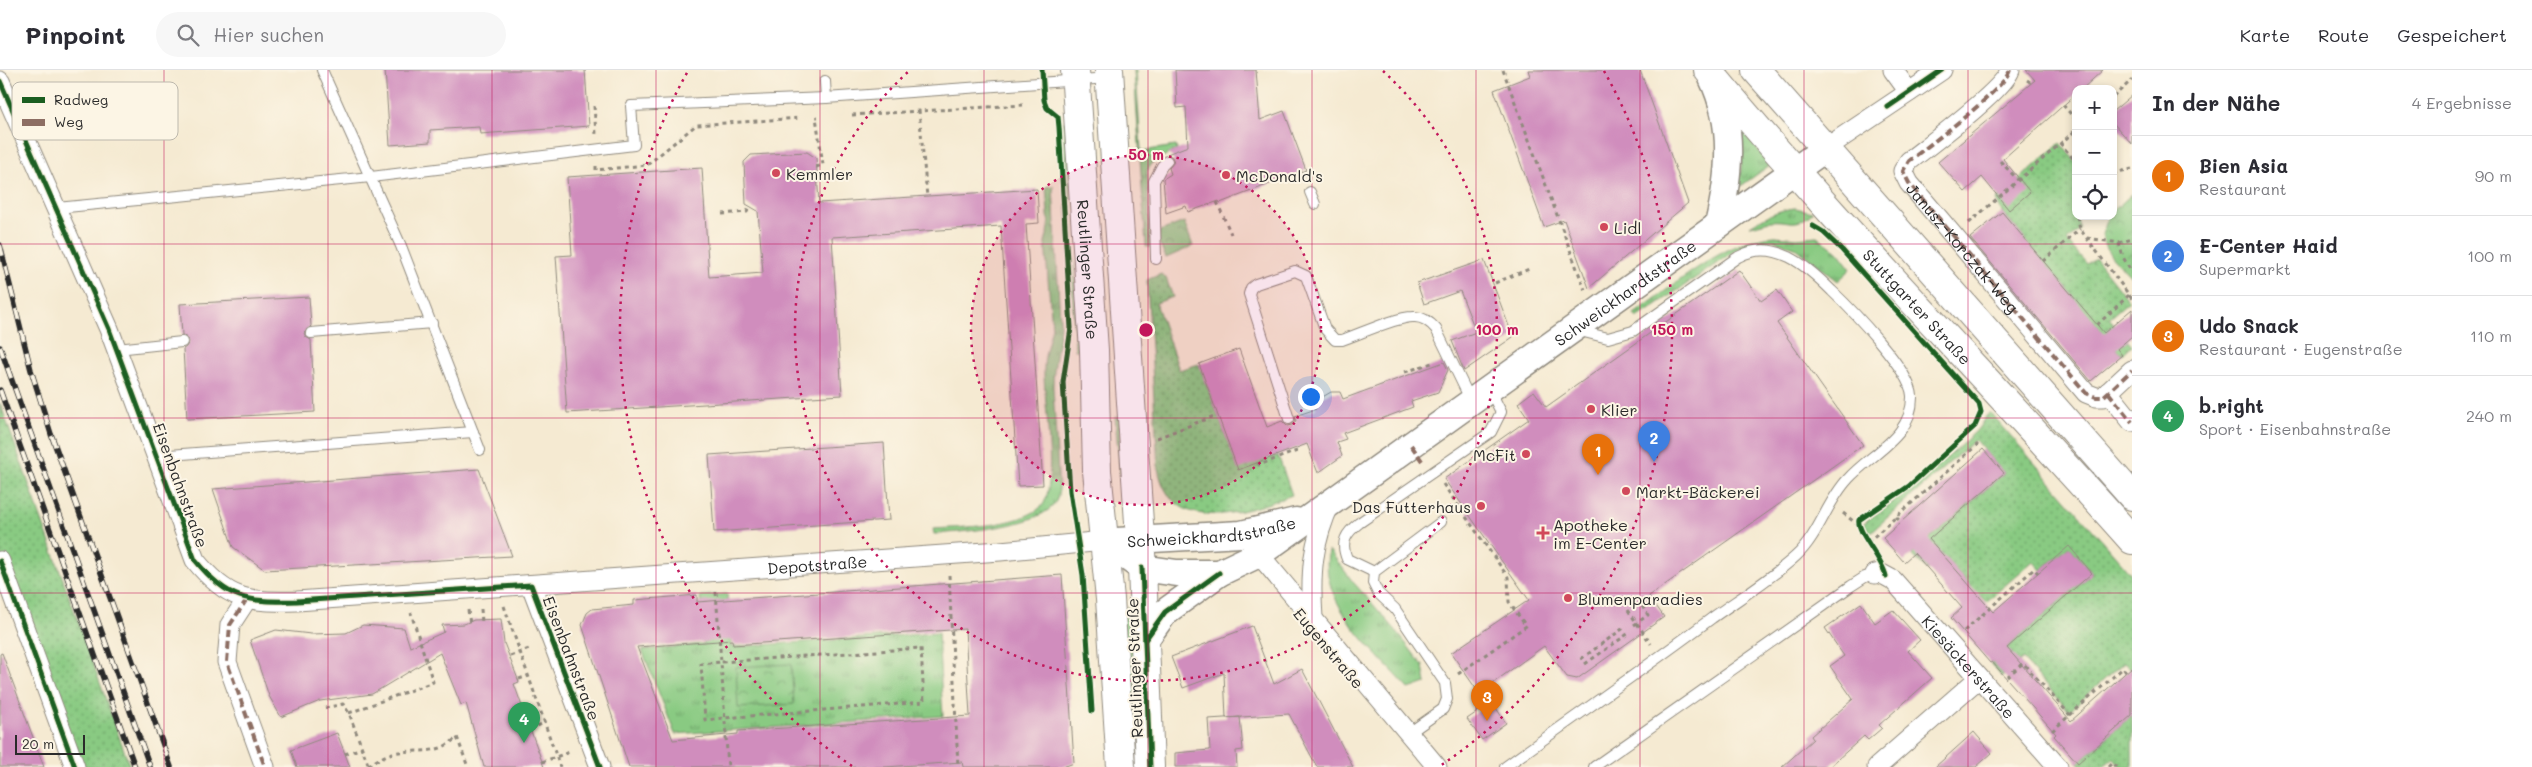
<!DOCTYPE html>
<html lang="de">
<head>
<meta charset="utf-8">
<style>
  body { margin:0; font-family:Mali,sans-serif; background:#f7f7f7; color:#2b2b33 }
  .controls { position:absolute; right:15px; top:15px; display:grid; overflow:hidden; border-radius:10px; box-shadow:0 2px 8px #0003 }
  .controls button { width:45px; height:45px; display:grid; place-items:center; padding:0; border:0; border-bottom:1px solid #e1e1e2; background:#fff; color:#2b2b33; font:25px sans-serif }
  .scale { position:absolute; left:15px; bottom:12px; width:70px; box-sizing:border-box; padding-left:5px; border:2px solid #2b2b2b; border-top:0; font-size:14px; line-height:18px; white-space:nowrap; color:#2b2b2b; -webkit-text-stroke:4px #fcf5e5; paint-order:stroke }
  .you { position:absolute; left:1310px; top:326px; width:18px; height:18px; margin:-12px; border:4px solid #fff; border-radius:50%; background:#1a73e8; box-shadow:0 0 0 8px #1a73e833 }
  .badge { display:grid; place-items:center; width:32px; height:32px; border-radius:50%; background:#1a73e8; color:#fff; font-size:16px; font-weight:700 }
  .pin { position:absolute; translate:-50% -41px; filter:drop-shadow(0 1px 2px #0008) }
  .pin::after { content:''; position:absolute; top:26px; width:18px; height:15px; background:inherit; clip-path:polygon(0 0,100% 0,50% 100%) }
  .list { margin:0; padding:0; list-style:none }
  h2 { display:flex; justify-content:space-between; align-items:center; height:65px; margin:0; padding:0 20px; font-size:21px }
  h2 small { font-size:16px; font-weight:400; color:#7c7c81 }
  .list li { display:grid; grid-template-columns:32px 1fr auto; gap:15px; align-items:center; box-sizing:border-box; height:80px; padding:0 20px; border-top:1px solid #e1e1e2 }
  .list b { display:block; font-size:19px; white-space:nowrap }
  .list p { margin:0; font-size:16px; white-space:nowrap; color:#7c7c81 }
  .list em { font-size:16px; font-style:normal; color:#7c7c81 }
  .icon { flex:none; width:28px; height:28px; fill:none; stroke:currentColor; stroke-width:2; stroke-linecap:round; stroke-linejoin:round }
  .map { position:relative; flex:none; width:2132px; height:697px; overflow:hidden }
  header { display:flex; align-items:center; gap:30px; box-sizing:border-box; height:70px; padding:0 25px; background:#fff; border-bottom:1px solid #e1e1e2 }
  header strong { font-size:24px }
  nav { display:flex; gap:28px; margin-inline-start:auto; font-size:18px }
  .search { width:350px; height:45px; background:#f7f7f7; display:flex; align-items:center; gap:12px; box-sizing:border-box; padding:0 18px; border-radius:28px; color:#7c7c81; font-size:19px }
  main { display:flex }
  aside { flex:1; background:#fff }
  .map>svg:first-child { display:block }
</style>
</head>
<body>
<header>
<strong>Pinpoint</strong>
<div class="search"><svg class="icon" aria-label="search" viewBox="0 0 24 24"><circle cx="10" cy="10" r="6"/><path d="M15 15l6 6"/></svg>Hier suchen</div>
<nav><a>Karte</a><a>Route</a><a>Gespeichert</a></nav>
</header>
<main>
<div class="map">
<svg width="2132" height="697" viewBox="0 0 2132 697">
  <defs>
    <pattern id="grass-tufts" width="24" height="20" patternUnits="userSpaceOnUse" patternTransform="scale(1.25)"><rect width="24" height="20" fill="#89ca82"/><path d="M3 7l-1-3M5 7V3M7 7l1-3M15 17l-1-3M17 17v-4M19 17l1-3" fill="none" stroke="#70a46b"/></pattern>
    <pattern id="park-crowns" width="20" height="18" patternUnits="userSpaceOnUse" patternTransform="scale(1.25)"><rect width="20" height="18" fill="#89ca82"/><path d="M2 6a3 3 0 1 1 6 0M12 15a3 3 0 1 1 6 0" fill="none" stroke="#70a46b"/></pattern>
    <pattern id="garden-dots" width="8" height="8" patternUnits="userSpaceOnUse" patternTransform="scale(1.25)"><rect width="8" height="8" fill="#89ca82"/><path d="M2 2h.1M6 6h.1" fill="none" stroke="#70a46b" stroke-width="1.8" stroke-linecap="round"/></pattern>
  </defs>
  <rect width="100%" height="100%" fill="#fcf5e5"/>
  <filter id="ink" filterUnits="userSpaceOnUse"><feTurbulence type="fractalNoise" baseFrequency=".02" numOctaves="2"/><feDisplacementMap in="SourceGraphic" scale="10" xChannelSelector="R" yChannelSelector="G"/><feConvolveMatrix kernelMatrix="1 2 1 2 8 2 1 2 1" color-interpolation-filters="sRGB"/></filter>
  <filter id="wash" filterUnits="userSpaceOnUse"><feTurbulence type="fractalNoise" baseFrequency=".0096" numOctaves="4" result="noise"/><feDisplacementMap in="SourceGraphic" scale="20" xChannelSelector="R" yChannelSelector="G"/><feGaussianBlur stdDeviation="1.12" result="paint"/><feColorMatrix in="noise" values="0 0 0 0 0 0 0 0 0 0 0 0 0 0 0 0 0 1.4 0 .05"/><feComposite in="paint" operator="in"/></filter>
  <g filter="url(#wash)">
    <rect width="100%" height="100%" fill="#f5ead2"/>
    <!-- grass -->
    <g fill="url(#grass-tufts)" stroke="#5a7a56">
      <path d="M1134,0H1136L1141,81L1176,76L1177,80L1154,91L1147,101L1151,177H1146Z"/>
      <path d="M1062,52H1066L1080,280H1075Z"/>
      <path d="M1742,60L1770,95L1734,121L1741,102Z"/>
      <path d="M1053,116L1060,251C1060,273 1053,295 1053,317L1059,420C1058,423 1058,428 1056,431C1045,457 959,462 934,464L933,459C963,457 1018,457 1041,437C1059,422 1043,325 1044,298C1044,283 1049,271 1052,257L1045,172L1049,158L1046,117Z"/>
      <path d="M1795,138L1813,142C1796,159 1790,149 1770,151C1764,152 1756,155 1750,156C1764,147 1777,140 1795,138Z"/>
      <path d="M1775,166L1797,168L1817,166L1838,182L1851,199L1838,211L1795,177L1773,170L1741,177L1637,248L1634,244C1674,216 1725,169 1775,166Z"/>
      <path d="M1115,347H1120L1124,431L1122,428Z"/>
      <path d="M1329,480L1353,512L1394,558L1423,596L1426,613L1409,619C1377,583 1316,532 1329,480Z"/>
      <path d="M727,524L731,577L938,563L943,646L675,664L642,580L704,574L700,526Z"/>
      <path d="M1131,537L1139,697H1132L1122,539Z"/>
    </g>
    <!-- park -->
    <g fill="url(#park-crowns)" stroke="#5a7a56">
      <path d="M2132,124V208C2113,186 2093,176 2108,146H2113V141Z"/>
      <path d="M1184,152L1193,176L1166,188L1155,163Z"/>
      <path d="M791,594L794,634L738,638L736,597Z"/>
    </g>
    <!-- garden -->
    <g fill="url(#garden-dots)" stroke="#5a7a56">
      <path d="M2060,73L2076,92V146L2080,159L2067,171L2087,194L2095,188L2129,231L2109,248L2132,275L2122,285L2002,142L1996,130Z"/>
      <path d="M1161,204L1166,208L1173,227L1156,233L1179,300L1199,294L1238,399L1278,385L1292,425C1246,442 1171,469 1158,398L1147,210Z"/>
      <path d="M0,333L130,697H75L0,491Z"/>
      <path d="M1990,342L2132,505V597L2130,598L2124,592L2069,641L2023,589L2002,607L1990,593L2092,503L2069,476L2041,500L2033,491L1986,532L1943,486L1928,500L1912,485L2004,403L1975,370L1870,463L1863,456L1866,451C1905,425 1940,395 1974,363C1982,356 1983,348 1990,342Z"/>
      <path d="M2132,645V697H2121L2113,688L2103,697H2082L2078,693Z"/>
    </g>
    <g id="blocks">
      <!-- building -->
      <g fill="#d08dbd" fill-rule="evenodd">
        <path d="M385,0H585L589,56L480,64L479,57L430,60V72L390,75Z"/>
        <path d="M1175,0H1256L1260,50L1284,41L1306,100L1220,133L1219,131L1188,142L1186,136L1166,143L1163,109L1171,104L1169,98L1174,92L1172,87L1167,84L1188,76L1186,37L1177,38Z"/>
        <path d="M1528,0H1640L1688,133L1589,218L1564,150L1544,157L1494,20L1530,6Z"/>
        <path d="M2026,0H2103L2082,19H2076V24L2003,89L2030,122L2009,140L1982,107L1965,122L1938,92L2035,10Z"/>
        <path d="M2132,25V74L2113,53V41Z"/>
        <path d="M807,82L816,88L819,133L1037,119L1039,153L1026,154L1043,415L1018,416L1001,156L832,167L842,325L567,343L556,186L572,185L567,107L702,98L709,207L763,203L758,141L746,134L744,92L751,85Z"/>
        <path d="M2002,142L2104,263L2132,239V266L2117,279L2122,285L2091,311L1970,168Z"/>
        <path d="M1484,190L1513,267L1464,301L1452,271L1476,262L1460,221L1424,234L1417,213Z"/>
        <path d="M1739,200L1761,231L1777,220L1792,242L1777,253L1863,375L1649,526L1664,547L1577,609L1567,607L1544,576L1479,623L1451,583L1529,530L1444,409L1529,349L1518,333L1534,321L1546,337Z"/>
        <path d="M309,227L311,256L304,263L306,267L311,270L315,342L187,349L183,279L186,277L189,272L187,268L182,265L180,234Z"/>
        <path d="M1239,279L1267,357L1282,351L1287,356L1292,355L1296,351L1295,346L1316,339L1314,332L1331,322H1340L1343,329L1444,292L1448,300L1438,322L1411,331L1413,337L1343,363L1346,369L1337,372L1342,386L1318,403L1307,374L1238,400L1199,294Z"/>
        <path d="M884,373L889,450L714,462L709,385Z"/>
        <path d="M1983,379L2004,403L1929,469L1993,542L2069,476L2092,503L2007,578L2071,651L2132,597V645L2078,693L2054,666L2056,664L1992,592L1990,593L1951,548L1962,538L1914,483L1904,492L1883,468Z"/>
        <path d="M479,399L512,486L265,500L233,477L213,419Z"/>
        <path d="M1062,505L1074,693L1063,697H963L962,692L885,697H629L582,555L587,543L592,539L634,535V530L697,525V532ZM965,559L970,646L738,661V664L673,670L637,577L732,570L733,575Z"/>
        <path d="M1861,533L1875,553L1893,540L1920,570L1908,581L1932,608L1879,655L1882,658L1868,670L1864,666L1829,697H1782L1813,669L1811,666L1853,629L1830,596L1844,586L1825,558Z"/>
        <path d="M501,549L504,573L519,612L514,614L544,697H484L466,633L461,635L440,583L372,624L320,631L281,647L269,626L250,570L276,560L311,564L346,563L363,555L404,558L410,577L444,562L442,555L464,554L474,550Z"/>
        <path d="M1252,556L1274,614L1302,599L1353,697H1317L1289,644L1226,648L1224,603L1183,618L1171,587Z"/>
        <path d="M2,583L34,670L44,697H0V584Z"/>
        <path d="M1492,632L1506,653L1482,670L1467,649Z"/>
        <path d="M1240,647L1243,680L1236,681L1237,697H1175V683L1210,680L1208,649Z"/>
        <path d="M1974,662L1992,683L1976,697H1935Z"/>
        <path d="M337,663L350,697H297L291,680Z"/>
      </g>
    </g>
  </g>
  <g filter="url(#ink)">
    <use href="#blocks" fill-opacity="0" stroke="#908a7e" stroke-width="1"/>
    <g fill="none" stroke-linecap="round" stroke-linejoin="round">
      <defs>
        <g id="lane">
          <path d="M322,0L401,176L480,380"/>
          <path d="M825,11L826,28"/>
          <path d="M1310,122L1315,134"/>
          <path d="M57,138L371,107L634,75L631,36L826,28L1109,8"/>
          <path d="M1156,189L1154,111L1162,96L1167,91"/>
          <path d="M311,263L432,253"/>
          <path d="M117,279L182,272"/>
          <path d="M1289,349L1249,224L1251,218L1256,214L1295,201L1306,206L1325,259L1335,270H1342C1360,264 1396,247 1413,247C1423,246 1430,252 1436,259L1471,331"/>
          <path d="M156,386L473,362"/>
          <path d="M1374,502L1347,489C1340,472 1346,463 1359,453L1491,362L1501,342L1490,320"/>
          <path d="M1409,663L1443,639L1447,629L1445,613L1395,539L1378,523L1373,513L1374,502L1441,452"/>
          <path d="M1505,697C1574,647 1644,599 1712,548C1740,528 1771,509 1796,486C1819,465 1827,431 1848,409C1871,383 1913,367 1912,326C1911,301 1851,239 1832,221C1807,196 1775,167 1738,187L1633,261L1608,268L1576,260"/>
          <path d="M1594,697L1851,516L1865,507L1875,504"/>
        </g>
        <g id="street">
          <path d="M1893,0L1909,22"/>
          <path id="s1" d="M2010,0C2004,20 1929,75 1909,91L1903,101L1909,113L2086,323L2096,327H2103L2132,300"/>
          <path id="s2" d="M0,11L109,259L195,490C228,531 248,532 297,531L1000,481L1104,471"/>
          <path d="M1826,78L1942,0"/>
          <path d="M2108,322L2132,352"/>
          <path d="M1252,476L1437,697"/>
          <path d="M0,491L75,697"/>
          <path id="s3" d="M1875,504L1880,503L1893,510L2058,697"/>
          <path d="M531,515L600,697"/>
          <path d="M247,529L230,555L227,592L265,697"/>
          <path d="M1313,548C1310,504 1312,472 1331,432"/>
          <path d="M1877,697L1979,608"/>
        </g>
        <g id="secondary">
          <path d="M1712,8C1735,56 1730,104 1718,155"/>
          <path id="s4" d="M1104,471L1142,498L1177,503H1219L1259,484L1826,78"/>
          <path id="s5" d="M1117,471L1241,464L1296,451"/>
          <path d="M1145,570L1165,542L1219,503"/>
        </g>
        <g id="primary">
          <path id="s6" d="M1075,0L1094,280L1097,401L1110,529L1121,697"/>
          <path d="M1109,0L1142,498L1150,697"/>
          <path id="s7" d="M1708,0C1843,163 1992,312 2132,470"/>
          <path d="M1756,0L2132,426"/>
        </g>
      </defs>
      <!-- lane casing -->
      <use href="#lane" stroke="#908a7e" stroke-width="12"/>
      <!-- street casing -->
      <use href="#street" stroke="#908a7e" stroke-width="21"/>
      <!-- secondary casing -->
      <use href="#secondary" stroke="#908a7e" stroke-width="29"/>
      <!-- primary casing -->
      <use href="#primary" stroke="#908a7e" stroke-width="30"/>
      <!-- path -->
      <g stroke="#908a7e" stroke-width="3" stroke-dasharray="4 4" stroke-linecap="butt">
        <path d="M1503,0L1585,220"/>
        <path d="M2027,10L2030,12L2034,9"/>
        <path d="M2113,27L2132,10"/>
        <path d="M2063,35L2076,50"/>
        <path d="M594,36L596,64"/>
        <path d="M919,40L927,127"/>
        <path d="M852,45L1023,35"/>
        <path d="M2060,73L2076,92"/>
        <path d="M2000,91L2018,110"/>
        <path d="M596,96V100L647,95L696,55L801,48"/>
        <path d="M816,97L823,95L816,47H818"/>
        <path d="M2113,103L2132,99"/>
        <path d="M1217,132L1231,164"/>
        <path d="M722,144L747,142L750,136"/>
        <path d="M2077,146L2080,159L2132,229"/>
        <path d="M1969,153L2076,60"/>
        <path d="M2087,168L2119,173L2132,169"/>
        <path d="M2119,173L2123,187L2132,203"/>
        <path d="M2043,191L2080,159"/>
        <path d="M1495,213L1529,199"/>
        <path d="M2097,255L2129,225"/>
        <path d="M1405,302L1435,292"/>
        <path d="M1157,368L1217,345"/>
        <path d="M1258,392L1259,395L1297,381"/>
        <path d="M1443,414L1508,507L1509,532L1526,556"/>
        <path d="M1843,443L1858,455"/>
        <path d="M1896,447L1901,452"/>
        <path d="M1868,472L1978,374"/>
        <path d="M949,505L958,697"/>
        <path d="M716,522L721,592L701,594L705,650L724,648L924,632L921,578L721,592L728,697"/>
        <path d="M504,536L560,697"/>
        <path d="M481,539L482,553"/>
        <path d="M468,540L470,554"/>
        <path d="M1628,540L1651,574"/>
        <path d="M1634,555L1648,545L1640,533"/>
        <path d="M1964,561L2034,499L2038,503"/>
        <path d="M510,586L532,578"/>
        <path d="M1581,589L1625,557"/>
        <path d="M1585,594L1629,563"/>
        <path d="M1458,604L1529,554"/>
        <path d="M2007,607L2023,593L2070,645"/>
        <path d="M519,609L528,606"/>
        <path d="M325,638L343,634L349,643L369,697"/>
        <path d="M349,643L433,612L411,543"/>
        <path d="M530,659L544,653"/>
        <path d="M2052,661L2123,598L2126,602"/>
        <path d="M345,684L362,678"/>
        <path d="M542,692L572,681"/>
        <path d="M368,695C376,691 385,685 393,683C419,678 437,687 457,667L468,697"/>
        <path d="M2108,697L2112,693L2116,697"/>
      </g>
      <!-- lane -->
      <use href="#lane" stroke="#fff" stroke-width="10"/>
      <!-- street -->
      <use href="#street" stroke="#fff" stroke-width="19"/>
      <!-- secondary -->
      <use href="#secondary" stroke="#fff" stroke-width="26"/>
      <!-- primary -->
      <use href="#primary" stroke="#fff" stroke-width="28"/>
      <defs>
        <g id="rail">
          <path d="M0,175L31,300L51,364L171,697"/>
          <path d="M0,277L150,697"/>
          <path d="M0,320L135,697"/>
        </g>
      </defs>
      <!-- rail casing -->
      <use href="#rail" stroke="#2b2b2b" stroke-width="5.5"/>
      <!-- rail -->
      <use href="#rail" stroke="#fcf5e5" stroke-width="4" stroke-dasharray="11" stroke-linecap="butt"/>
      <!-- quiet -->
      <g stroke="#8d6e63" stroke-width="4" stroke-dasharray="8 4" stroke-linecap="butt">
        <path d="M2010,0C2004,20 1929,75 1909,91L1903,101L1909,113L2086,323L2096,327H2103L2132,300"/>
        <path d="M2108,322L2132,352"/>
        <path d="M1411,375L1422,391"/>
        <path d="M247,529L230,555L227,592L265,697"/>
      </g>
      <defs>
        <g id="cycleway">
          <path d="M1042,0L1044,30L1047,38L1058,47L1059,57L1071,258L1063,312L1070,421L1083,505L1092,641"/>
          <path d="M0,11L109,259L195,490C228,531 248,532 297,531L531,515L600,697"/>
          <path d="M1888,37L1942,0"/>
          <path d="M1813,156L1823,162L1842,180L1979,334L1981,342L1975,356L1909,416L1859,450C1856,461 1882,488 1886,506"/>
          <path d="M0,491L75,697"/>
          <path d="M1142,498L1150,697"/>
          <path d="M1145,570L1165,542L1219,503"/>
        </g>
      </defs>
      <!-- cycleway casing -->
      <use href="#cycleway" stroke="#fcf5e5" stroke-width="8"/>
      <!-- cycleway -->
      <use href="#cycleway" stroke="#1b5e20" stroke-width="5"/>
    </g>
  </g>
  <!-- grid -->
  <path fill="none" stroke="#c2185b" stroke-width="1" stroke-opacity="0.55" d="M164,0V697M328,0V697M492,0V697M656,0V697M820,0V697M984,0V697M1148,0V697M1312,0V697M1476,0V697M1640,0V697M1804,0V697M1968,0V697M0,174H2132M0,348H2132M0,523H2132"/>
  <!-- distance rings -->
  <circle cx="1146" cy="260" r="175" fill="#c2185b" fill-opacity=".12"/>
  <g fill="none" stroke="#c2185b" stroke-width="2.5" stroke-dasharray="2.5 5">
    <circle cx="1146" cy="260" r="175"/>
    <path d="M1383 1A351 351 0 1 1 909 1"/>
    <path d="M852 696A526 526 0 0 1 688 1M1604 1A526 526 0 0 1 1440 696"/>
  </g>
  <!-- markers -->
  <g fill="#d1495b" stroke="#fcf5e5" stroke-width="2">
    <circle cx="776" cy="103" r="5"/>
    <circle cx="1226" cy="105" r="5"/>
    <circle cx="1604" cy="157" r="5"/>
    <circle cx="1591" cy="339" r="5"/>
    <circle cx="1526" cy="384" r="5"/>
    <circle cx="1626" cy="421" r="5"/>
    <circle cx="1481" cy="436" r="5"/>
    <path d="M1540.5 455.5h5v5h5v5h-5v5h-5v-5h-5v-5h5z"/>
    <circle cx="1568" cy="528" r="5"/>
  </g>
  <g text-anchor="middle" dominant-baseline="central" stroke-width="4" stroke-linejoin="round" paint-order="stroke">
    <!-- poi labels -->
    <g font-size="16" fill="#2b2b2b" stroke="#fcf5e5" text-anchor="start">
      <text x="786" y="103">Kemmler</text>
      <text x="1236" y="105">McDonald's</text>
      <text x="1614" y="157">Lidl</text>
      <text x="1601" y="339">Klier</text>
      <text x="1516" y="384" text-anchor="end">McFit</text>
      <text x="1636" y="421">Markt-Bäckerei</text>
      <text x="1471" y="436" text-anchor="end">Das Futterhaus</text>
      <text x="1553" y="454">Apotheke<tspan x="1553" dy="18">im E-Center</tspan></text>
      <text x="1578" y="528">Blumenparadies</text>
    </g>
    <!-- street labels -->
    <g font-size="16" fill="#2b2b2b" stroke="#fcf5e5">
      <text stroke="none"><textPath href="#s1" startOffset="246">Janusz-Korczak-Weg</textPath></text>
      <text stroke="none"><textPath href="#s6" startOffset="200">Reutlinger Straße</textPath></text>
      <text stroke="none"><textPath href="#s4" startOffset="618">Schweickhardtstraße</textPath></text>
      <text stroke="none"><textPath href="#s7" startOffset="316">Stuttgarter Straße</textPath></text>
      <text transform="translate(181 415) rotate(70)">Eisenbahnstraße</text>
      <text stroke="none"><textPath href="#s5" startOffset="95">Schweickhardtstraße</textPath></text>
      <text stroke="none"><textPath href="#s2" startOffset="1155">Depotstraße</textPath></text>
      <text transform="translate(1329 578) rotate(50)">Eugenstraße</text>
      <text transform="translate(572 588) rotate(69)">Eisenbahnstraße</text>
      <text stroke="none"><textPath href="#s3" startOffset="135">Kiesäckerstraße</textPath></text>
      <text transform="translate(1134 598) rotate(-92)">Reutlinger Straße</text>
    </g>
  </g>
  <!-- legend -->
  <rect x="12" y="12" width="166" height="58" rx="8" fill="#fcf5e5" stroke="#bdb8ad" stroke-width="1"/>
  <rect x="22" y="27" width="23" height="6" fill="#1b5e20"/>
  <rect x="22" y="49" width="23" height="7" fill="#8d6e63"/>
  <g font-size="14" fill="#2b2b2b">
    <text x="54" y="35">Radweg</text>
    <text x="54" y="57">Weg</text>
  </g>
  <circle cx="1146" cy="260" r="8" fill="#c2185b" stroke="#fcf5e5" stroke-width="2.5"/>
  <g font-size="15" text-anchor="middle" font-weight="bold" fill="#c2185b" stroke="#fcf5e5" stroke-width="4" stroke-linejoin="round" paint-order="stroke">
    <text x="1146" y="90">50 m</text>
    <text x="1497" y="265">100 m</text>
    <text x="1672" y="265">150 m</text>
  </g>
</svg>
<div class="controls">
<button>+</button>
<button>−</button>
<button><svg class="icon" aria-label="locate" viewBox="0 0 24 24"><circle cx="12" cy="12" r="6"/><path d="M12 2v4M12 18v4M2 12h4M18 12h4"/></svg></button>
</div>
<div class="scale">20 m</div>
<div class="you"></div>
<div class="pin badge" style="left:1598px;top:405px;background:#e8710a">1</div>
<div class="pin badge" style="left:1654px;top:392px;background:#3f7fe0">2</div>
<div class="pin badge" style="left:1487px;top:651px;background:#e8710a">3</div>
<div class="pin badge" style="left:524px;top:673px;background:#2e9e5b">4</div>
</div>
<aside>
<h2>In der Nähe<small>4 Ergebnisse</small></h2>
<ul class="list">
<li><span class="badge" style="background:#e8710a">1</span><div><b>Bien Asia</b><p>Restaurant</p></div><em>90 m</em></li>
<li><span class="badge" style="background:#3f7fe0">2</span><div><b>E-Center Haid</b><p>Supermarkt</p></div><em>100 m</em></li>
<li><span class="badge" style="background:#e8710a">3</span><div><b>Udo Snack</b><p>Restaurant · Eugenstraße</p></div><em>110 m</em></li>
<li><span class="badge" style="background:#2e9e5b">4</span><div><b>b.right</b><p>Sport · Eisenbahnstraße</p></div><em>240 m</em></li>
</ul>
</aside>
</main>
</body>
</html>
